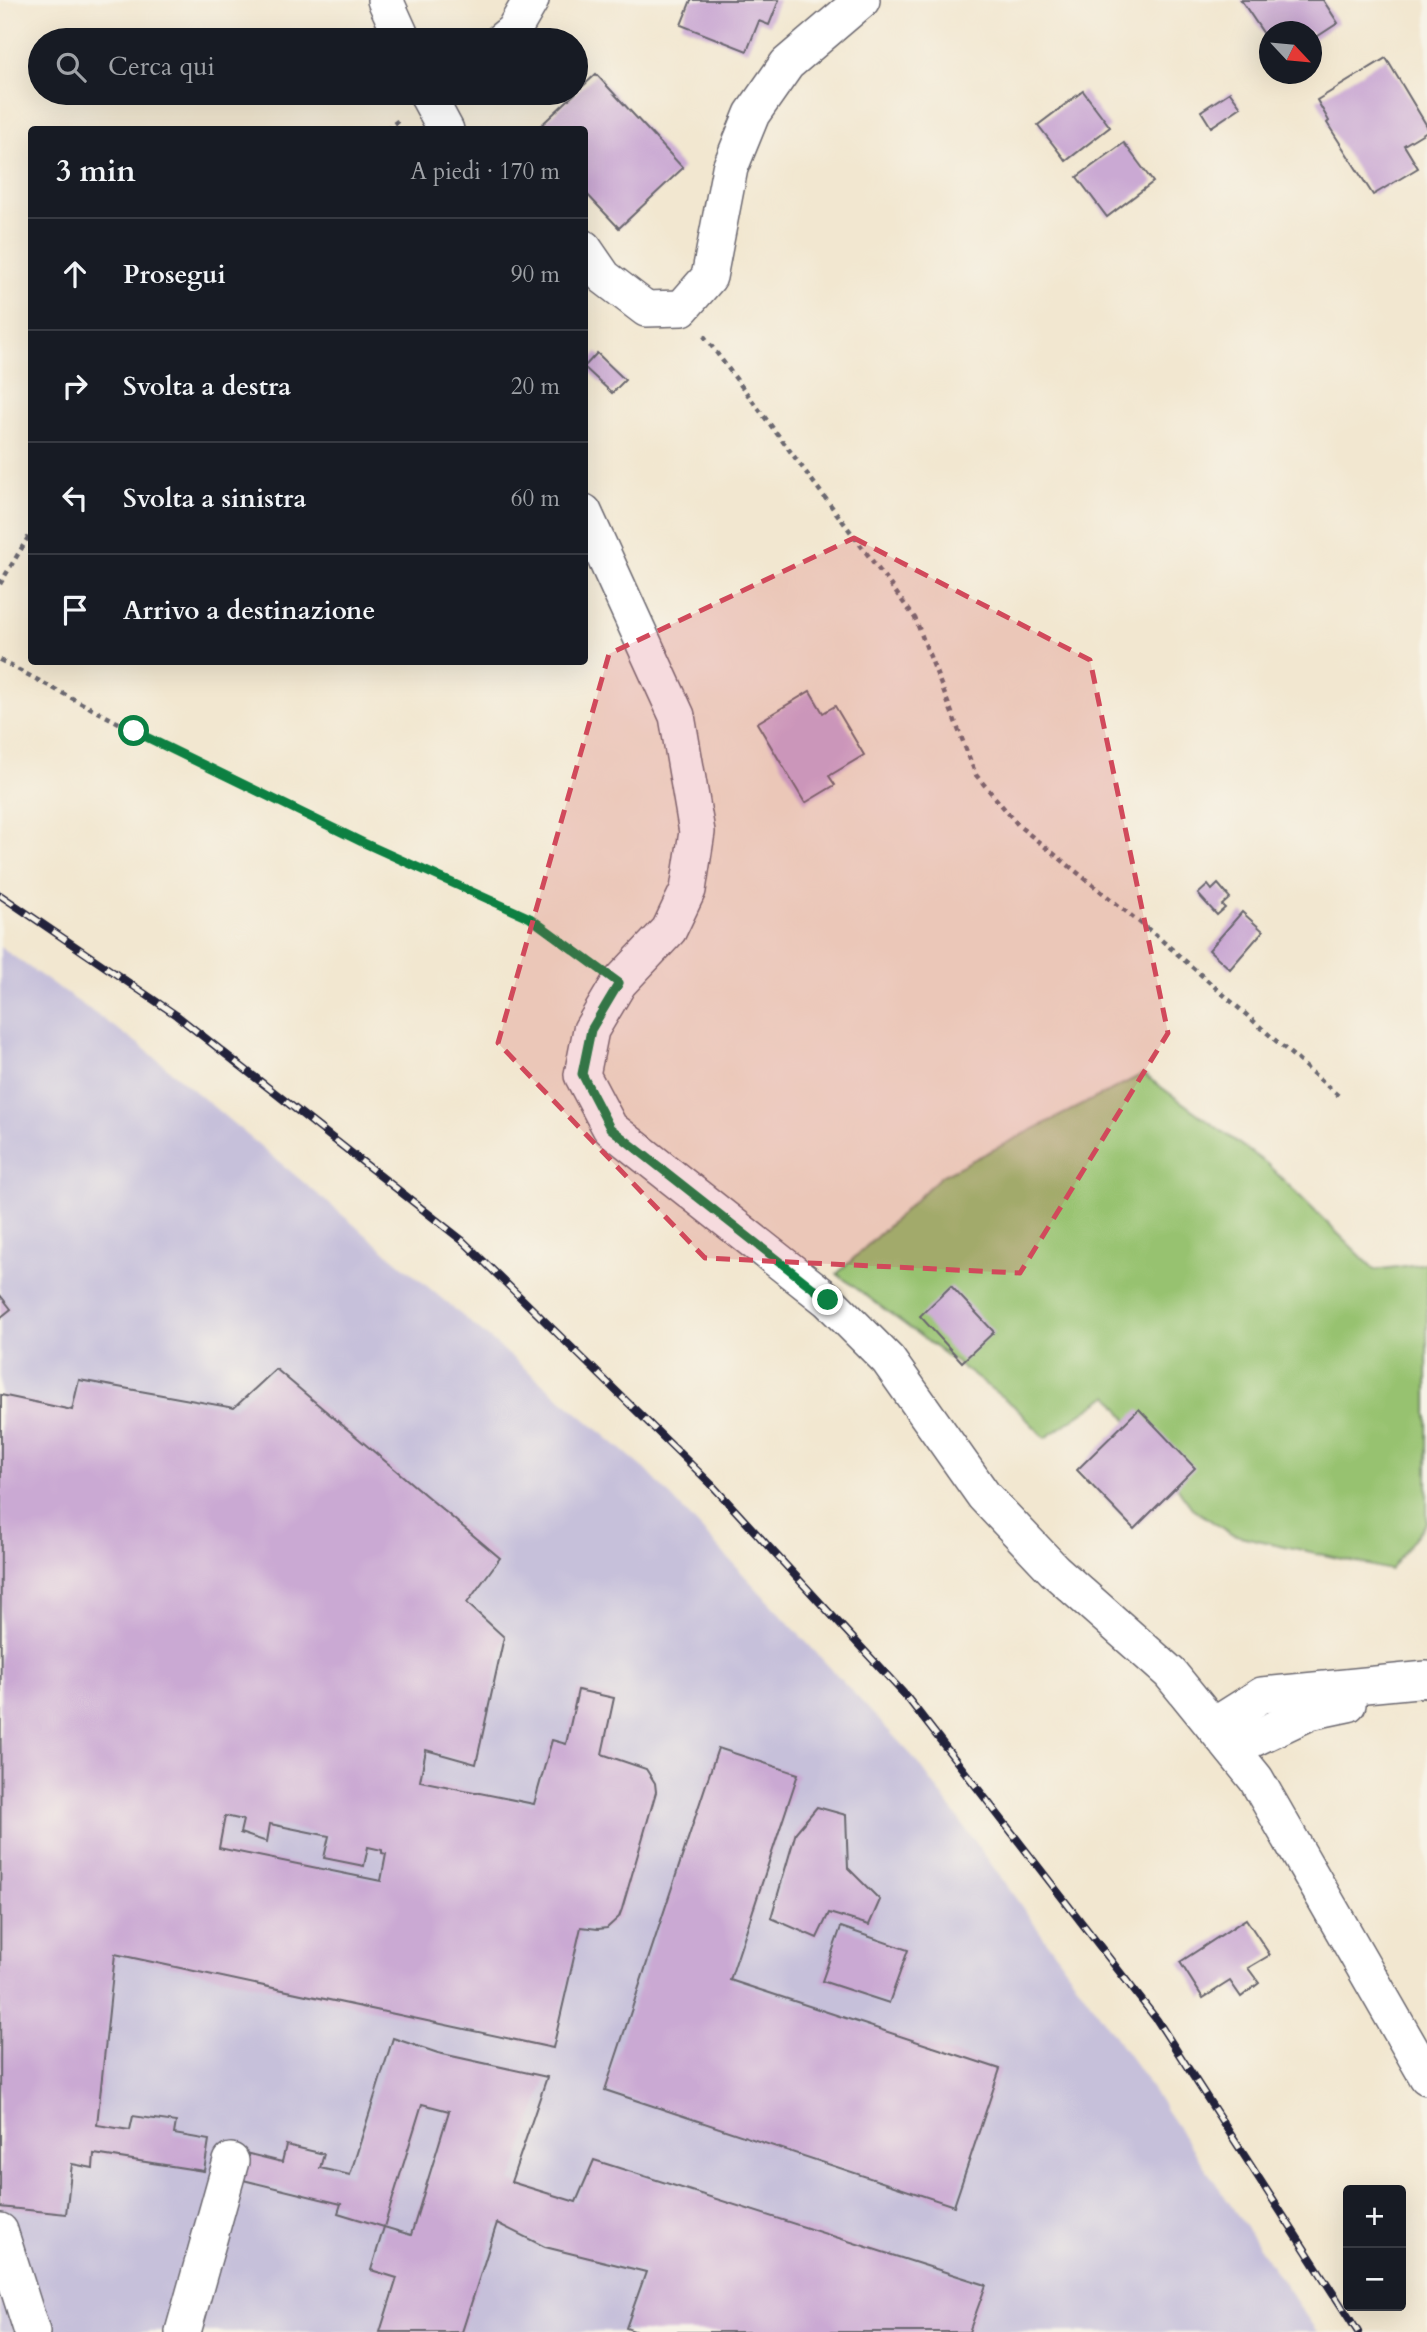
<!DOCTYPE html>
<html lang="it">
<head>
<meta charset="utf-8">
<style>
  body { margin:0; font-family:Cardo,serif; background:#20242c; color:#f1f3f6 }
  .controls { position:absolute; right:21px; bottom:21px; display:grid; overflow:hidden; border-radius:7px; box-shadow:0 7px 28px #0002 }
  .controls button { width:63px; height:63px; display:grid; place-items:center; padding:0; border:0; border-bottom:2px solid #363941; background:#171b24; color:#f1f3f6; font:35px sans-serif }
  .compass { position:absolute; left:1259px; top:21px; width:63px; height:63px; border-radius:50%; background:#171b24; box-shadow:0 7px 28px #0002; rotate:116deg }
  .stop { position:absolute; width:21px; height:21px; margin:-16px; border:5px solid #0b8043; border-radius:50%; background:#fff }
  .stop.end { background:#0b8043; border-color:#fff; box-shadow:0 2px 7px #0008 }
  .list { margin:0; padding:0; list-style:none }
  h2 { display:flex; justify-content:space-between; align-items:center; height:91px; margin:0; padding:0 28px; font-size:30px }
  h2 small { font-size:23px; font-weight:400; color:#9ea1a6 }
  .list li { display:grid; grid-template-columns:46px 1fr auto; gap:21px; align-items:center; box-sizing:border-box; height:112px; padding:0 28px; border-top:2px solid #363941 }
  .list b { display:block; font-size:26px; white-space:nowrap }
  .list em { font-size:23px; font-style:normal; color:#9ea1a6 }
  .icon { flex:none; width:38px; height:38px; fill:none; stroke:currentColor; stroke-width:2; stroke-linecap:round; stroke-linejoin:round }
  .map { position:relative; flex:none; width:1427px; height:2332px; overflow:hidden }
  .search { position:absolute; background:#171b24; box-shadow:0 7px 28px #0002; left:28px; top:28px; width:560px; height:77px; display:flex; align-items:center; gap:18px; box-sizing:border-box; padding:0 24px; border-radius:38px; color:#9ea1a6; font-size:26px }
  .panel { position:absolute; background:#171b24; box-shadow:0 7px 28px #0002; left:28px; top:126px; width:560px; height:539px; border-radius:7px }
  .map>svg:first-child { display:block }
</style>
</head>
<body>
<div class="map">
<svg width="1427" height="2332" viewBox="0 0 1427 2332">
  <rect width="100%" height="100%" fill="#f7f3e8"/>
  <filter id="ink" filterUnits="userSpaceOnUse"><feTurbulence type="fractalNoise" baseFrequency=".0143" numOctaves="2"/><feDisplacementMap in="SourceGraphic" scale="14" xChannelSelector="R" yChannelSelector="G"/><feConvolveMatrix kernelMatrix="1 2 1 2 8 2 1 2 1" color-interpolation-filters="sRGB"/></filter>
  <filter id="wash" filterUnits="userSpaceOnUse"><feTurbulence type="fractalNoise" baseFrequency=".00686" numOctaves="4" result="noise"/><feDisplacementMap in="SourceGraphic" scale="28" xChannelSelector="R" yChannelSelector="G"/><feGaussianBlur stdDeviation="1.57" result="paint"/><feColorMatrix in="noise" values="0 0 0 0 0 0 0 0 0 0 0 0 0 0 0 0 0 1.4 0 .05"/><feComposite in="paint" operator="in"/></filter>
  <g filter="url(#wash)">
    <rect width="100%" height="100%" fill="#f2e7d0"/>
    <!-- industrial -->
    <path fill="#c6c0da" d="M0,947L140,1045L646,1470L917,1761L1134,2063L1317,2332H0Z"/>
    <!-- green -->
    <path fill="#97c26f" stroke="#5c7255" stroke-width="2" d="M1143,1074L1267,1164L1375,1270L1427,1263V1522L1390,1570L1231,1534L1192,1508L1109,1395L1045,1438L1013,1405L837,1274L941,1176Z"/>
    <g id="blocks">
      <!-- building -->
      <g fill="#caa9d3" fill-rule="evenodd">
        <path d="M691,0H779L769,25L759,21L747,51L681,25Z"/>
        <path d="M1241,0H1323L1338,23L1312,40V32H1270V43Z"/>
        <path d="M1386,58L1427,126V131L1404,145L1418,168L1373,195L1327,123L1329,121L1317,100Z"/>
        <path d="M596,74L683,168L619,228L584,191V130H536Z"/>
        <path d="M1083,91L1110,127L1066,161L1038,125Z"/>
        <path d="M1230,92L1241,107L1211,127L1201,111Z"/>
        <path d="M1124,143L1153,182L1107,217L1077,177Z"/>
        <path d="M597,353L625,380L612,393L584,367Z"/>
        <path d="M810,691L823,713L835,706L864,755L829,776L835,785L805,803L757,723Z"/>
        <path d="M1218,884L1230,898L1222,905L1225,908L1217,915L1198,894L1208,885L1212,890Z"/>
        <path d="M1242,912L1263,931L1230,969L1209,950Z"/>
        <path d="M951,1286L994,1332L962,1362L920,1316Z"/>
        <path d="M0,1295L11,1309L0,1318Z"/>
        <path d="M276,1369L500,1558L467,1603L504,1637L476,1764L426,1750L420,1781L534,1804L552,1740L566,1744L578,1690L614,1698L602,1754L646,1769L655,1783L656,1792L622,1909L619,1917L607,1928L598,1929L581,1927L553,2048L115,1954L97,2125L130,2130L133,2116L176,2122L174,2134L209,2140L204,2171L94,2154L93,2168L72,2164L66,2214L0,2207L1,1395L72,1410L79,1380L234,1408ZM225,1816L243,1820L240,1833L267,1842L270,1824L329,1836L324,1858L364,1866L368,1847L382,1850V1853L386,1854L381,1881L219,1848Z"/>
        <path d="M1139,1409L1195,1468L1134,1529L1077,1470Z"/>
        <path d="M718,1748L798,1774L730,1980L1000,2069L954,2206L605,2090Z"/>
        <path d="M817,1807L846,1815L848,1868L880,1900L869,1925L829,1913L817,1938L771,1918L796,1832Z"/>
        <path d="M1246,1919L1270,1955L1248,1968L1259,1983L1241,1997L1230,1981L1203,1998L1180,1962Z"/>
        <path d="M841,1927L908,1950L889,2003L822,1981Z"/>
        <path d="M393,2038L438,2053L547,2077L511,2182L576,2202L594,2160L986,2285L969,2332H637L626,2328L646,2272L545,2247L497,2223L462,2332H380L397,2278L371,2270L384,2227L411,2235L449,2111L422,2104L384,2227L338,2213L341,2204L239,2179L245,2153L282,2162L286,2145L324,2154L320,2168L350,2175Z"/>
      </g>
    </g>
  </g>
  <g filter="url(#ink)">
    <use href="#blocks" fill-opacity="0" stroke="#6b676f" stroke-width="2"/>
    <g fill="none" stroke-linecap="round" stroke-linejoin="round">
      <defs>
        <g id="minor">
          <path d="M385,0L403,40"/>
          <path d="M502,40L513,31L531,0"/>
          <path d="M426,93L446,130"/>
          <path d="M584,248L604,277L646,309L682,308L709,277L730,168L752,114L787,64L862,0"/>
          <path d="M584,512L677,716L697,832L688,890L669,930L619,983L591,1030L582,1075L610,1128L828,1300L888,1360L984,1496L1054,1570L1170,1673L1256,1779L1427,2077"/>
          <path d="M1213,1726L1262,1695L1427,1679"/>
          <path d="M1232,1749L1310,1712L1348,1704"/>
          <path d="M0,2231L32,2332"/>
          <path d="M183,2332L231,2161"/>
        </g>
      </defs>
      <!-- minor casing -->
      <use href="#minor" stroke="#6b676f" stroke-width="38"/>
      <!-- path -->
      <g stroke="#6b676f" stroke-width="4.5" stroke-dasharray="5 5" stroke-linecap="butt">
        <path d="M386,130L399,120"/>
        <path d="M704,336L915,618L976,775L1019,826L1158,937L1341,1098"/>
        <path d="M0,584L32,531"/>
        <path d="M0,660L134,731L364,843L530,918L588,960"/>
      </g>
      <!-- minor -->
      <use href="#minor" stroke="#fff" stroke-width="35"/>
      <defs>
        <path id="rail" d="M0,895L176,1015L463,1241L711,1484L906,1696L1157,2020L1358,2332"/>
      </defs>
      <!-- rail casing -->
      <use href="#rail" stroke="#22223b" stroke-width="8"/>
      <!-- rail -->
      <use href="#rail" stroke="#f7f3e8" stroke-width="5" stroke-dasharray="16" stroke-linecap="butt"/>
    </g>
  </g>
  <g fill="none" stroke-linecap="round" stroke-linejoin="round" filter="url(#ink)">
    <!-- route -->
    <path stroke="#0b8043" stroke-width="9" d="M134,731L364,843L530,918L619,983L591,1030L582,1074L610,1128L828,1300"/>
  </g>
  <!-- marked area -->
  <path fill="#d1495b" fill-opacity="0.2" stroke="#d1495b" stroke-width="5" stroke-dasharray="14 9" stroke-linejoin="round" d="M854,538L1090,660L1168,1033L1020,1273L705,1258L498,1043L609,654Z"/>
</svg>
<div class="controls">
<button>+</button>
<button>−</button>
</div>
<svg class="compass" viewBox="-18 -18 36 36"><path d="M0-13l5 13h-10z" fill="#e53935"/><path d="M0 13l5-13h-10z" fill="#9ea1a6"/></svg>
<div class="stop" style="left:134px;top:731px"></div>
<div class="stop end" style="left:828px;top:1300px"></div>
<div class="search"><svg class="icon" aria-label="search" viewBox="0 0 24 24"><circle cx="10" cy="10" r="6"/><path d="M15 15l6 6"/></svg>Cerca qui</div>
<section class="panel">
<h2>3 min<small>A piedi · 170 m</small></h2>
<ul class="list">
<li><svg class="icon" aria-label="ahead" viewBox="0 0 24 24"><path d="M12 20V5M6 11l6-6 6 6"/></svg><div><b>Prosegui</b></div><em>90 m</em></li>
<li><svg class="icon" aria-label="right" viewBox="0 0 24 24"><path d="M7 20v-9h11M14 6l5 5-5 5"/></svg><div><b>Svolta a destra</b></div><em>20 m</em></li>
<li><svg class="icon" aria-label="left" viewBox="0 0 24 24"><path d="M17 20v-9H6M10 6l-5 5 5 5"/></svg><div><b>Svolta a sinistra</b></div><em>60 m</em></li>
<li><svg class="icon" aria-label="arrive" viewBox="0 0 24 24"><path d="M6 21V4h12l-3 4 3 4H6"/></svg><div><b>Arrivo a destinazione</b></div></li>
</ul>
</section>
</div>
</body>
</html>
